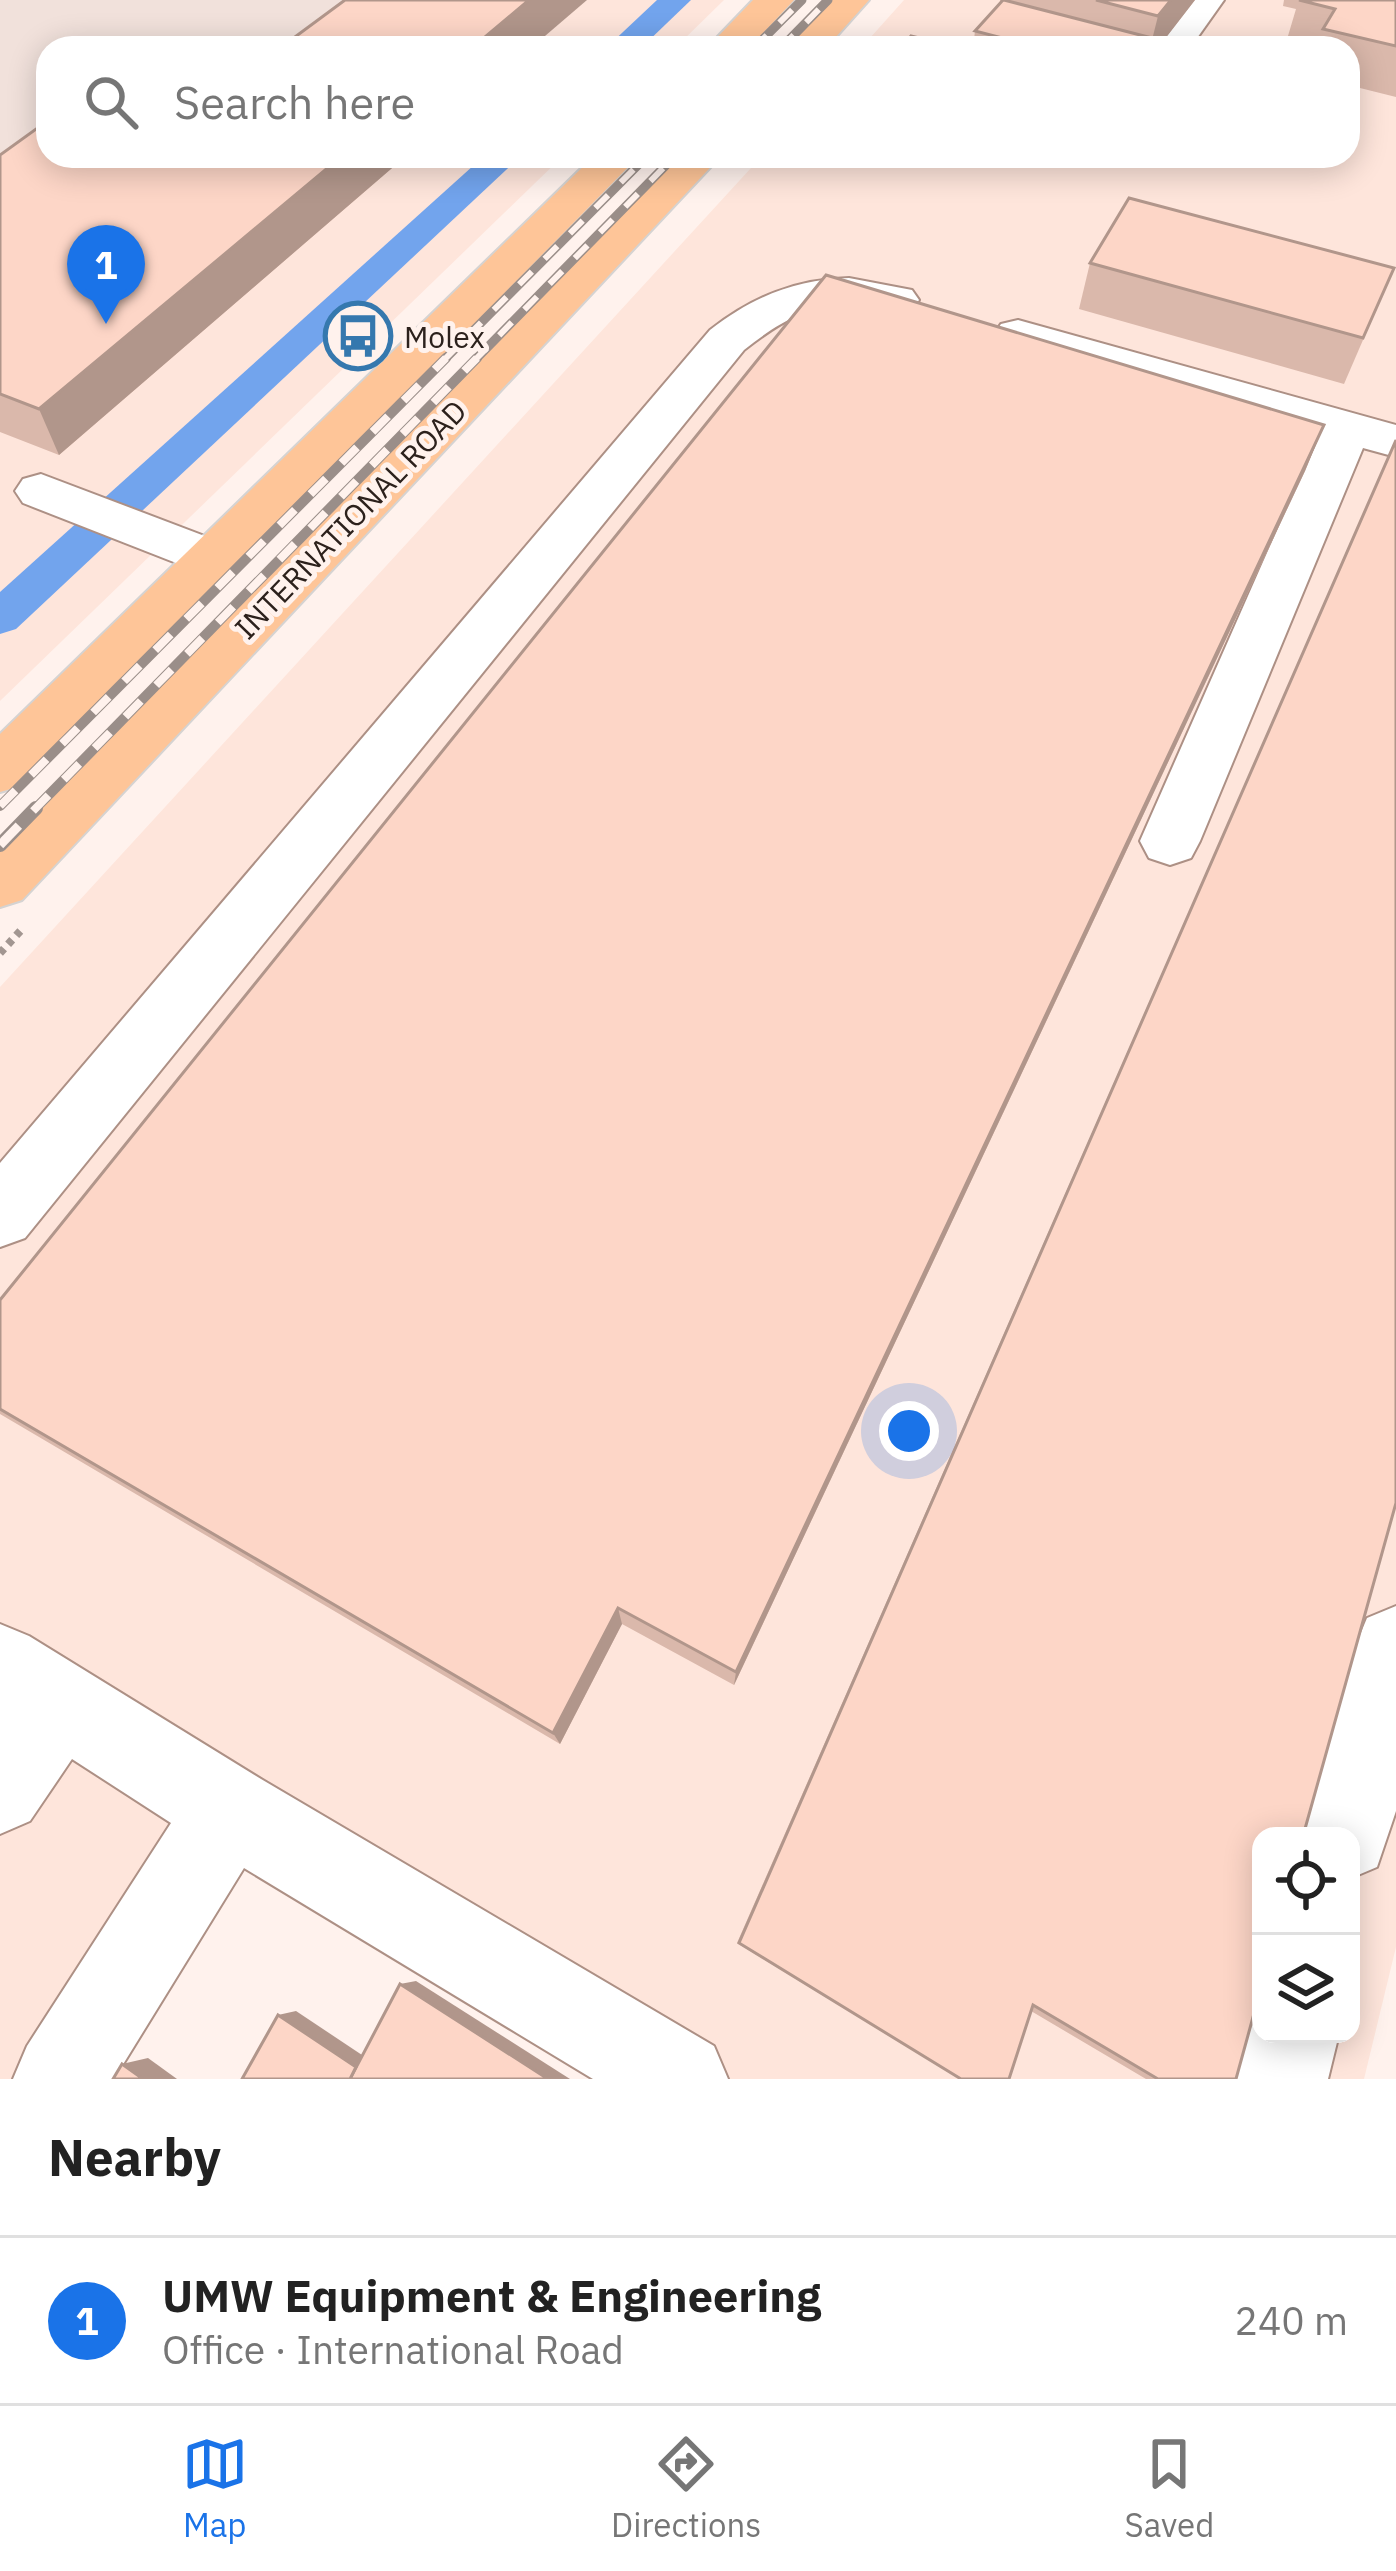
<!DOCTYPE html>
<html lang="en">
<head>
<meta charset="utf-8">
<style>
  body { margin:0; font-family:"IBM Plex Sans",sans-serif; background:#f6f6f6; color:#222 }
  .controls { position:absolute; right:36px; bottom:36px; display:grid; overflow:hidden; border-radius:24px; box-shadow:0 6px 30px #0003 }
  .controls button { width:108px; height:108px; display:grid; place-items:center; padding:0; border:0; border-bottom:3px solid #e0e0e0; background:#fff; color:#222; font:60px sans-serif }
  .you { position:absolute; left:909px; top:1431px; width:42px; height:42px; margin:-30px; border:9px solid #fff; border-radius:50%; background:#1a73e8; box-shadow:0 0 0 18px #1a73e833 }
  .badge { display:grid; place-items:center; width:78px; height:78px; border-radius:50%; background:#1a73e8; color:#fff; font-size:39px; font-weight:700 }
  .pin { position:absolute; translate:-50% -99px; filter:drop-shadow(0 3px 6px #0008) }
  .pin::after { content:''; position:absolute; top:63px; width:42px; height:36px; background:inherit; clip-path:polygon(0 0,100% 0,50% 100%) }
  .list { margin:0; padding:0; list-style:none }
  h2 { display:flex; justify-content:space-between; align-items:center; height:156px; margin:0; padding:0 48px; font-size:51px }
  h2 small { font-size:39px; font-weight:400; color:#767676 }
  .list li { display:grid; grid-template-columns:78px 1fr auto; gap:36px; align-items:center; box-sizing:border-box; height:168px; padding:0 48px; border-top:3px solid #e0e0e0 }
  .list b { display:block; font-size:45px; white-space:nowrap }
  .list p { margin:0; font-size:39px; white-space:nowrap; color:#767676 }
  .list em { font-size:39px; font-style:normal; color:#767676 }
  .icon { flex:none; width:66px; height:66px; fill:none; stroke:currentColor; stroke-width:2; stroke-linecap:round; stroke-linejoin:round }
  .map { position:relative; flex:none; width:1396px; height:2079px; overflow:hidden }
  .search { position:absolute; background:#fff; box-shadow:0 6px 30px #0003; left:36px; right:36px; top:36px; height:132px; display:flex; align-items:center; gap:30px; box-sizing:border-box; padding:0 42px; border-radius:36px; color:#767676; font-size:45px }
  .sheet { height:324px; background:#fff }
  nav { display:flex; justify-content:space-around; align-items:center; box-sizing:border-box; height:168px; border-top:3px solid #e0e0e0; background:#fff; font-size:33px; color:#767676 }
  nav a { display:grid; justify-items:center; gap:6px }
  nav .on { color:#1a73e8 }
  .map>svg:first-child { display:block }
</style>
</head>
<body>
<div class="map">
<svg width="1396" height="2079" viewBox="0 0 1396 2079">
  <rect width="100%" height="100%" fill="#fff2ed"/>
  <!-- built -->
  <path fill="#f1e1db" d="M0,0H349L283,48H48V155L0,168Z"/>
  <!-- industrial -->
  <g fill="#fee5db" fill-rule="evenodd">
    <path d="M349,0H724L675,48H283Z"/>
    <path d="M904,0H1396V1947L1364,2079H621L237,1829L85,2079H0V987L762,156H1348V48H861ZM1261,1836H1351V2034H1261Z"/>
    <path d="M48,156H563L0,701V168Z"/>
  </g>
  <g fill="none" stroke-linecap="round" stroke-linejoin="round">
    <!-- canal -->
    <g fill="#72a4ed" fill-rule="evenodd">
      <path d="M657,0H691L641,48H606Z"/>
      <path d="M484,156H521L16,629L0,634V592Z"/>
    </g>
    <defs>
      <g id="minor">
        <path d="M1185,0H1224L1190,48H1150Z"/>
        <path d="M849,278L912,290L919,300L912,310C892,315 876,308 856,306C811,302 778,323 744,350L25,1238L0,1247V1163L710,330C752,297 796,279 849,278Z"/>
        <path d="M1018,320L1396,425V457L1363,448L1200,841L1191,858L1170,865L1149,858L1140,841L1319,435L1001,344L994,334L1001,324Z"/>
        <path d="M41,474L231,546L239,559L231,572L212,577L23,503L15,491L23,479Z"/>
        <path d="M1396,1606V1811L1377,1867L1351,1878V1836H1302L1355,1647L1367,1618Z"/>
        <path d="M0,1624L29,1636L261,1779L714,2046L728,2079H593L244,1868L114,2079H13L27,2046L171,1823L72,1759L30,1821L0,1834Z"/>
        <path d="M1260,2001L1261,2034H1339L1328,2079H1234Z"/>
      </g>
      <g id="major">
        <path d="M753,0H794L749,48H707Z"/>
        <path d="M829,0H869L826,48H784Z"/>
        <path d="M594,156H639L21,786L0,792V734Z"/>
        <path d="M676,156H721L22,900L0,907V842Z"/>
      </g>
    </defs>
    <!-- minor casing -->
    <use href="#minor" stroke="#ad9085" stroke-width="4"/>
    <!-- major casing -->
    <use href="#major" stroke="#d5d3d2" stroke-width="4"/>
    <!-- path -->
    <path stroke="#a29691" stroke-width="8" stroke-dasharray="6 6" stroke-linecap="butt" d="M0,953L23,928"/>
    <!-- minor -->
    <use href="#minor" fill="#fff" fill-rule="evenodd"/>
    <!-- major -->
    <use href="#major" fill="#fec598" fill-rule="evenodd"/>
    <defs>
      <g id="rail-far2">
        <path d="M754,48L802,0"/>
        <path d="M781,48L828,0"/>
        <path d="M443,361L647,156"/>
        <path d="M474,361L675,156"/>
      </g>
      <g id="rail-far1">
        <path d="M0,806L446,358"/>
        <path d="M33,811L477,358"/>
      </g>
      <path id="rail" d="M0,845L36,808"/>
    </defs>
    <!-- rail-far2 casing -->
    <use href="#rail-far2" stroke="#9a8e89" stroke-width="9"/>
    <!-- rail-far1 casing -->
    <use href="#rail-far1" stroke="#9a8e89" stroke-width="10"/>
    <!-- rail casing -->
    <use href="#rail" stroke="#9a8e89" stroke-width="14"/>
    <!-- rail-far2 -->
    <use href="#rail-far2" stroke="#fff2ed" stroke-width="6" stroke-dasharray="18" stroke-linecap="butt"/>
    <!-- rail-far1 -->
    <use href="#rail-far1" stroke="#fff2ed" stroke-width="8" stroke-dasharray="22" stroke-linecap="butt"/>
    <!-- rail -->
    <use href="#rail" stroke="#fff2ed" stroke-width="9" stroke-dasharray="27" stroke-linecap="butt"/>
  </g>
  <!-- wall -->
  <g fill="#dab8ab">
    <path d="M1000,0H1195L1163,41L1191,48H973L975,31L1000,4Z"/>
    <path d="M1284,0H1396V97L1348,85V48L1285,46L1296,9L1283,6Z"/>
    <path d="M0,155L48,156H406L59,455L0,432Z"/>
    <path d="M1090,263L1394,268L1344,384L1079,309Z"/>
    <path d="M1324,425L1305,471L734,1685L622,1624L560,1744L0,1414V1300Z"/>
    <path d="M1396,439L1236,2079H1146L1031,2011L960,2079L737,1943Z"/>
  </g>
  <!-- shaded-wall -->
  <g fill="#b1968b">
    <path d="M529,0H587L531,48H472Z"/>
    <path d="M1171,0H1195L1158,48H1150L1158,16Z"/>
    <path d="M342,156H406L59,455L39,409Z"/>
    <path d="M1324,425L1305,471L734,1685L736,1672Z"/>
    <path d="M618,1608L622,1624L560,1744L553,1733Z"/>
    <path d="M416,1981L570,2079H548L400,1984Z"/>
    <path d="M296,2011L374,2063L359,2069L278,2015Z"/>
    <path d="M148,2058L177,2079H143L122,2064Z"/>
  </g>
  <!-- building -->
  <g fill="#fdd6c7" stroke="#b1968b" stroke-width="3">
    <path d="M345,0H529L472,48H280Z"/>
    <path d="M1003,0H1004L1191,48H1032L1034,46L975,31Z"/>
    <path d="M1096,0H1171L1158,16Z"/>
    <path d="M1299,0H1396V46L1323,29L1335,9Z"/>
    <path d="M911,36L948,45L946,48H901Z"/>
    <path d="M43,124L48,125V156H342L39,409L0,394V155Z"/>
    <path d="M1129,198L1394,268L1363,338L1090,263Z"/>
    <path d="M826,275L1324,425L736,1672L618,1608L553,1733L0,1409V1300Z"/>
    <path d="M1396,440V1503L1303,1836H1261V1988L1236,2079H1158L1033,2005L1009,2079H961L739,1943Z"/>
    <path d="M400,1984L548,2079H350Z"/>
    <path d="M278,2015L356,2067L350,2079H242Z"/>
    <path d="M122,2064L143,2079H113Z"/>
  </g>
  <!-- icons -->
  <defs>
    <symbol id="bus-ring" viewBox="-11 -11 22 22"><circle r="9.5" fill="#fff2ed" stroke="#3578ae" stroke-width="1.5"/><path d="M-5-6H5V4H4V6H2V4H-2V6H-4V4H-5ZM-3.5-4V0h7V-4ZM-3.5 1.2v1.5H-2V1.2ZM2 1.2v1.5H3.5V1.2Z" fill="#3578ae"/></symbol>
  </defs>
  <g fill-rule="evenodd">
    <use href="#bus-ring" x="320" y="298" width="76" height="76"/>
  </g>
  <g text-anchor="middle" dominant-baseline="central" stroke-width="10" stroke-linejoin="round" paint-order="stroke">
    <!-- far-poi labels -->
    <g font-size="30" fill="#2c211c" stroke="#fff2ed" text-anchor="start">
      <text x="404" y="336">Molex</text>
    </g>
    <!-- far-street labels -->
    <g font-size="30" fill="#2c211c" stroke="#fff2ed">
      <text transform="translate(350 519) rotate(-46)">INTERNATIONAL ROAD</text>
    </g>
  </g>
</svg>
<div class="controls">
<button><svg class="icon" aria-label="locate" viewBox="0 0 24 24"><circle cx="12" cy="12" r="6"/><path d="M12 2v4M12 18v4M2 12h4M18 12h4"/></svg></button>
<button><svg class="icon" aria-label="layers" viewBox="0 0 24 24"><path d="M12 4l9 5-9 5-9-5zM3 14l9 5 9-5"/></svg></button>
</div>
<div class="you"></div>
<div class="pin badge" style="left:106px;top:324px">1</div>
<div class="search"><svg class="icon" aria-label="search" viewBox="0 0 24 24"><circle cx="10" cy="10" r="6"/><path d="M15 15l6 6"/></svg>Search here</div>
</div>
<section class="sheet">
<h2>Nearby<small></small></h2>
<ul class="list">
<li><span class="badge">1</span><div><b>UMW Equipment &amp; Engineering</b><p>Office · International Road</p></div><em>240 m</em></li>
</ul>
</section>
<nav>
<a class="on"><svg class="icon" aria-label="map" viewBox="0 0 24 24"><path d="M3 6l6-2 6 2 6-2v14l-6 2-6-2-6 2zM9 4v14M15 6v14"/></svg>Map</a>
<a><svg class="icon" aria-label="directions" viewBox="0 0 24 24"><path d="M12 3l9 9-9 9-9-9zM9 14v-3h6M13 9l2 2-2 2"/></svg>Directions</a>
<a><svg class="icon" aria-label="saved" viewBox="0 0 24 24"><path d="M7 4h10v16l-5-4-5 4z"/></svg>Saved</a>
</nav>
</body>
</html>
